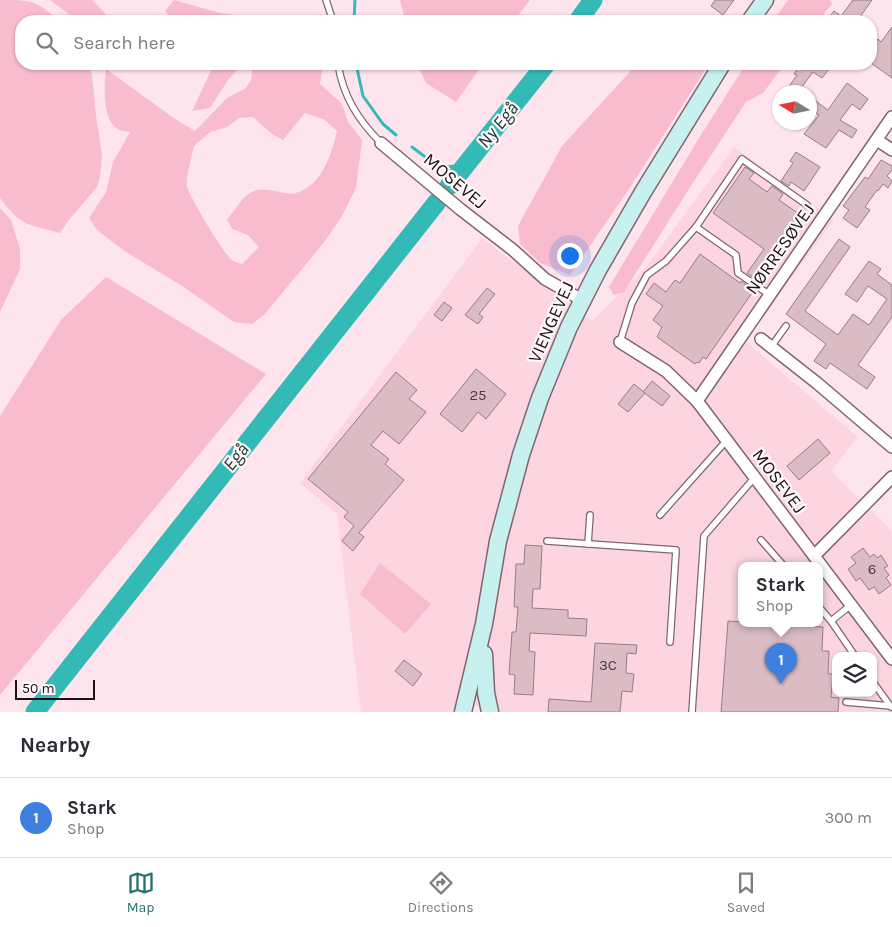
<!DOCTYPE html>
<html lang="en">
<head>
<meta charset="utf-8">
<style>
  body { margin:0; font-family:Karla,sans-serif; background:#f2f2f3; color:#2b2b33 }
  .controls { position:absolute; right:15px; bottom:15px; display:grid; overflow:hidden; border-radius:10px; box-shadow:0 1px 4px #0004 }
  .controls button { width:45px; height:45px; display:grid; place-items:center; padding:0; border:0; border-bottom:1px solid #e1e1e2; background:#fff; color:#2b2b33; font:25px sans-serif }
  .compass { position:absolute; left:772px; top:85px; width:45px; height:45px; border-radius:50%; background:#fff; box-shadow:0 1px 4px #0004; rotate:280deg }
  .scale { position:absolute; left:15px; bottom:12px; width:80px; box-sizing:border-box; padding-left:5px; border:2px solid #1c1115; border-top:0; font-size:14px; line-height:18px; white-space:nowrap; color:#1c1115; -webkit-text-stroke:4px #fef7f9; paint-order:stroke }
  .you { position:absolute; left:569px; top:255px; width:18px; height:18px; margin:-12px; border:4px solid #fff; border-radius:50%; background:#1a73e8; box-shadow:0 0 0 8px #1a73e833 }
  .badge { display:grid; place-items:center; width:32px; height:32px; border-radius:50%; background:#27726f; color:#fff; font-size:16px; font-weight:700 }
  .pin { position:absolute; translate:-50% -41px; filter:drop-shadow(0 1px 2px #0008) }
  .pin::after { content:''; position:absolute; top:26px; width:18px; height:15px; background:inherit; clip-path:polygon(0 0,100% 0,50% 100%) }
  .popup { position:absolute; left:738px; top:562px; width:85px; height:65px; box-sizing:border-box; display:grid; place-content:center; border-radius:10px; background:#fff; filter:drop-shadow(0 1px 4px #0005); font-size:16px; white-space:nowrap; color:#7c7c81 }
  .popup b { font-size:19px; color:#2b2b33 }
  .popup::after { content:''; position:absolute; left:50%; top:100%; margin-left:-10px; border:10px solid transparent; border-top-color:#fff }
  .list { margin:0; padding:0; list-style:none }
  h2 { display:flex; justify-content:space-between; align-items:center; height:65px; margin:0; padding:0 20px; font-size:21px }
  h2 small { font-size:16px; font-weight:400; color:#7c7c81 }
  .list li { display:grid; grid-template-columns:32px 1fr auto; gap:15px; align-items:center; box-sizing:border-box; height:80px; padding:0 20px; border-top:1px solid #e1e1e2 }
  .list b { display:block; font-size:19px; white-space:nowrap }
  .list p { margin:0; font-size:16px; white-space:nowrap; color:#7c7c81 }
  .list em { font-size:16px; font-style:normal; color:#7c7c81 }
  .icon { flex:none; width:28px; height:28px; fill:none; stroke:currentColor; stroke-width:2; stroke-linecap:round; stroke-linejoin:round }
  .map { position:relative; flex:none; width:892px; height:712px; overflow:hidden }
  .search { position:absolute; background:#fff; box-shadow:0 1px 4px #0004; left:15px; right:15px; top:15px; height:55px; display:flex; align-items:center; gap:12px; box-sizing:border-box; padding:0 18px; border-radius:20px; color:#7c7c81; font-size:19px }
  .sheet { height:145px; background:#fff }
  nav { display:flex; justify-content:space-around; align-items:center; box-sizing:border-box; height:70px; border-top:1px solid #e1e1e2; background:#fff; font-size:14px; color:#7c7c81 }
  nav a { display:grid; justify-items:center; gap:2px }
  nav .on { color:#27726f }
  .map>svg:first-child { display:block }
</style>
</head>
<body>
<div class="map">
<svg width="892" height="712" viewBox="0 0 892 712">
  <rect width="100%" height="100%" fill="#fee4ec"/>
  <!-- built -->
  <path fill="#fcd5e0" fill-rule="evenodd" d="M734,147L834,220L745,341L858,437L831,471L892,531V712H490L477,705L448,712H361L337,514L300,483L482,238L592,321L644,270ZM742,565H820V623H742ZM836,656H873V693H836Z"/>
  <!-- green -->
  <g fill="#f9bccf" fill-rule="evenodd">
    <path d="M0,0C31,0 36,0 59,21H21V64H88L92,75L96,116L102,155L100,177L97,187L68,221L60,233C27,224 22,227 0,198Z"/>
    <path d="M50,0H92L105,13L106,21H74L70,15Z"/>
    <path d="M174,0L220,13L255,18L261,21H174L165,11Z"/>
    <path d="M400,0H530L514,21H405Z"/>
    <path d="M788,0H830L832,4L818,21H773Z"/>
    <path d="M214,64H242L228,80L210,108L192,111Z"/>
    <path d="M253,64H320L322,69L320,84L342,104L348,122L362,140L356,188L342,216L325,241L265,314L252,324L234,322L182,286L123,250L97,230L89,218L106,192L113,162L130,132C126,131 121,131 118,129C102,120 104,85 106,69L175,119L195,131L227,98L246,88L251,80ZM305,113L325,120L337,131C332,153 322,186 296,193C283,197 264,182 247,195C240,201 234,212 227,219L232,229L248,235L259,247L242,264C239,263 234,262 232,260C224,255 190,197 187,187C185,179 192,156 194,146L210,132L227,127L239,118L253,117L272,134L283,140Z"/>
    <path d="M417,64H483L456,102L426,83Z"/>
    <path d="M637,64H709L629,189L570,275L540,263L520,244L518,226L562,146Z"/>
    <path d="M746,64H785L763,93L746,102L687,192L624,292L614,295L609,287L699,138Z"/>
    <path d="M0,208L11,220L20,249V269L0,312Z"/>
    <path d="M106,277L266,374L0,695V416L61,320Z"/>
    <path d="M380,563L431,604L405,634L360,594Z"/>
  </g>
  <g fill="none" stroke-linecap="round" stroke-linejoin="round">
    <!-- stream -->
    <g stroke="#34bab6" stroke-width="3">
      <path d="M354,21L355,0"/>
      <path d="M356,64L363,96L383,124L396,135"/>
      <path d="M412,147L428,159L445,167L466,165"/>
    </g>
    <!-- river -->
    <g stroke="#34bab6" stroke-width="19">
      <path d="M578,21L593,0"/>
      <path d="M449,186L546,64"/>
      <path d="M35,712L437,202"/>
    </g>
  </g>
  <!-- building -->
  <g fill="#dbbcc5" stroke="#997c85">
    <path d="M715,0H734L723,15L711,6Z"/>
    <path d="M853,0H872L857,21H826L834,11L841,16Z"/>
    <path d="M892,27V78L871,63V49L878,39L881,42Z"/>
    <path d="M801,64H833L822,78L813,72L798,92H785L797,75L794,74Z"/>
    <path d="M847,83L868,99L860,110L852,104L840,120L857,130L852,138L839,130L826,148L804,134L819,115L810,109V97L828,110Z"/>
    <path d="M796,152L820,167L804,191L791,182L789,186L781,181L793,163L790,161Z"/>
    <path d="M881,160L892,166V170L887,176L892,181L888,188L883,184L878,191L877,190L865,207L870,210L857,228L843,218L849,210L843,206L865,177L868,179Z"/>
    <path d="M745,167L754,173L749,179L767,192L772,186L783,194L779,200L805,218L760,282L747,273L764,249L713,213Z"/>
    <path d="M839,239L850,247L805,311L838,335L853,314L869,325L887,299L868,286L857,302L845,294L869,261L881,269L877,274L892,285V317L858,365L875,377L867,389L830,363L826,369L814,361L826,344L786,314Z"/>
    <path d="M700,254L740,283L741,281L754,290L706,359L703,357L699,363L697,362L695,364L657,337L662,327L653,320L663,306L646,294L654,283L666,292L675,280L680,283Z"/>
    <path d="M487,288L495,294L479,314L483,317L478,324L465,315Z"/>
    <path d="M444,302L452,308L442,321L434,315Z"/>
    <path d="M476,369L506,394L486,419L478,412L462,432L440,414Z"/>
    <path d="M396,372L417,390L409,399L426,412L399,444L383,431L371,445L389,459L385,464L404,480L359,533L364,537L353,551L342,541L354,526L344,517L348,512L308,479Z"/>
    <path d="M652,381L670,396L662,406L643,392Z"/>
    <path d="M634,384L645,393L628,412L618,404Z"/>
    <path d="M818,439L830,453L799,480L787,466Z"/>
    <path d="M525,545L542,546L540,589H533L532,608L568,610V618L587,619L586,636L530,633L529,651L535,652L533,695L514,694L515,675L509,674L512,632H516L518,607H514L516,564H524Z"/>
    <path d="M863,548L870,557L874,554L877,558L881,555L888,566L884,568L889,575L886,578L891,585L879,594L874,587L869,590L860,578L856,581L848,569L856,563L851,557Z"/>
    <path d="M728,621L823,627L822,651H829L828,674H833L831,697L839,698L838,712H721Z"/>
    <path d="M595,643L637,645L636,654L627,653L626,673L634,674L632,692L622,691L620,712H548L549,699L591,702Z"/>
    <path d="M404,660L422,674L413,686L395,671Z"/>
  </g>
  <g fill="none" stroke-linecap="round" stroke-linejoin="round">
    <defs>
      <g id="lane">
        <path d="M326,0L333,21"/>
        <path d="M338,64C343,96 358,120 381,143"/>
        <path d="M696,227L736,255L738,273L770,295"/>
        <path d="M620,342L632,303L647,275L666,261L696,227L742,159L807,205"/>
        <path d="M771,347L786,326"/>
        <path d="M660,515L727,440"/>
        <path d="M761,540L783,565"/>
        <path d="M547,541L676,550L670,642"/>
        <path d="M588,544L590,515"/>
        <path d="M851,605L831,621L855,656"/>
        <path d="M820,608L831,621"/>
        <path d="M873,682L891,707"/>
        <path d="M846,702L891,706"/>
        <path d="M692,712L704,536L755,477"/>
      </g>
      <g id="street">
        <path d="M877,140L892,150"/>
        <path d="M381,143L460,209L513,250L545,279L582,300"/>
        <path d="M761,339L817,383L892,447"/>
        <path d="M620,342L666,371L697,401L892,659"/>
        <path d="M697,401L892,117"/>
        <path d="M814,556L892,477"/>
      </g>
      <g id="secondary">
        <path d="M750,21L765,0"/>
        <path d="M484,654L486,693L490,712"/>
        <path d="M463,712L484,624L498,541L521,455L540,398L569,327L598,270L643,192L722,64"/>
      </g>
    </defs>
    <!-- lane casing -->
    <use href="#lane" stroke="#81666e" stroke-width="8"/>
    <!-- street casing -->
    <use href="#street" stroke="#81666e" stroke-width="14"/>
    <!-- secondary casing -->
    <use href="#secondary" stroke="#81666e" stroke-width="19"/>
    <!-- lane -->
    <use href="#lane" stroke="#fff" stroke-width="5.5"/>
    <!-- street -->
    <use href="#street" stroke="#fff" stroke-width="11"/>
    <!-- secondary -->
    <use href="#secondary" stroke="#c6f1ef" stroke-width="16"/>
  </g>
  <g text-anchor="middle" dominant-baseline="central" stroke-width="4.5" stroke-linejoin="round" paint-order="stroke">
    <!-- number labels -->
    <g font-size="15" fill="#4c3c41">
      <text x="478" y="395">25</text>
      <text x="872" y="569">6</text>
      <text x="608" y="665">3C</text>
    </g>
    <!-- street labels -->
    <g font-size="18" fill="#1c1115" stroke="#fef7f9">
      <text transform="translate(455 181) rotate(40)">MOSEVEJ</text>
      <text transform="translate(780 249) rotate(-55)">NØRRESØVEJ</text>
      <text transform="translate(551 322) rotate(-66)">VIENGEVEJ</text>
      <text transform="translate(779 481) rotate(53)">MOSEVEJ</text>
    </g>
    <!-- water labels -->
    <g font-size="19" font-style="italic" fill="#213736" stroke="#fef7f9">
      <text transform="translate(498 125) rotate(-51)">Ny Egå</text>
      <text transform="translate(236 457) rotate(-52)">Egå</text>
    </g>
  </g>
</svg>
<div class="controls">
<button><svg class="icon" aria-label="layers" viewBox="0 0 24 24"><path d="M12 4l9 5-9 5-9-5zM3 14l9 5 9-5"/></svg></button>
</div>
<svg class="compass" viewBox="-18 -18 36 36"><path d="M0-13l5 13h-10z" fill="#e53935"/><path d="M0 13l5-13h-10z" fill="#7c7c81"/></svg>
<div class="scale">50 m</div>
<div class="you"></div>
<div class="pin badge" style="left:781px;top:684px;background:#3f7fe0">1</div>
<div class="popup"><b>Stark</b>Shop</div>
<div class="search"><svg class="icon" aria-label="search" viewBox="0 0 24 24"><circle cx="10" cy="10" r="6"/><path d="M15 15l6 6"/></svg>Search here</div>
</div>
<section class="sheet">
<h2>Nearby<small></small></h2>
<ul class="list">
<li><span class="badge" style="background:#3f7fe0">1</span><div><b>Stark</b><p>Shop</p></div><em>300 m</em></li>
</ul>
</section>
<nav>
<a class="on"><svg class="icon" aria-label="map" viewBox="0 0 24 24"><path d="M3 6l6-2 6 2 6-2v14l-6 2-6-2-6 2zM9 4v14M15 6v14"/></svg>Map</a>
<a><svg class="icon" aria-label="directions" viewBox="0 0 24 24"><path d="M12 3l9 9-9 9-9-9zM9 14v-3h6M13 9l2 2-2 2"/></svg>Directions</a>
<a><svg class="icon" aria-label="saved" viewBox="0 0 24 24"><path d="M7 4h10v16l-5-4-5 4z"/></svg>Saved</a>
</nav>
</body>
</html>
